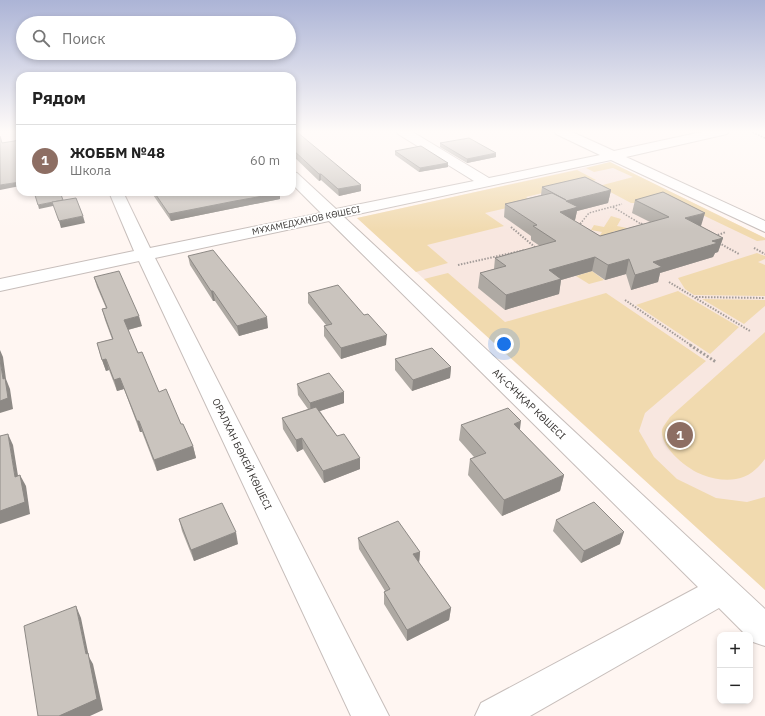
<!DOCTYPE html>
<html lang="ru">
<head>
<meta charset="utf-8">
<style>
  body { margin:0; font-family:"IBM Plex Sans",sans-serif; background:#f2f2f2; color:#222 }
  .controls { position:absolute; right:12px; bottom:12px; display:grid; overflow:hidden; border-radius:8px; box-shadow:0 2px 6px #0003 }
  .controls button { width:36px; height:36px; display:grid; place-items:center; padding:0; border:0; border-bottom:1px solid #e0e0e0; background:#fff; color:#222; font:20px sans-serif }
  .you { position:absolute; left:504px; top:344px; width:14px; height:14px; margin:-10px; border:3px solid #fff; border-radius:50%; background:#1a73e8; box-shadow:0 0 0 6px #1a73e833 }
  .badge { display:grid; place-items:center; width:26px; height:26px; border-radius:50%; background:#b45309; color:#fff; font-size:13px; font-weight:700 }
  .pin { position:absolute; translate:-50% -50%; border:2px solid #fff; box-shadow:0 1px 4px #0006 }
  .list { margin:0; padding:0; list-style:none }
  h2 { display:flex; justify-content:space-between; align-items:center; height:52px; margin:0; padding:0 16px; font-size:17px }
  h2 small { font-size:13px; font-weight:400; color:#767676 }
  .list li { display:grid; grid-template-columns:26px 1fr auto; gap:12px; align-items:center; box-sizing:border-box; height:72px; padding:0 16px; border-top:1px solid #e0e0e0 }
  .list b { display:block; font-size:15px; white-space:nowrap }
  .list p { margin:0; font-size:13px; white-space:nowrap; color:#767676 }
  .list em { font-size:13px; font-style:normal; color:#767676 }
  .icon { flex:none; width:22px; height:22px; fill:none; stroke:currentColor; stroke-width:2; stroke-linecap:round; stroke-linejoin:round }
  .map { position:relative; flex:none; width:765px; height:716px; overflow:hidden }
  .search { position:absolute; background:#fff; box-shadow:0 2px 6px #0003; left:16px; top:16px; width:280px; height:44px; display:flex; align-items:center; gap:10px; box-sizing:border-box; padding:0 14px; border-radius:22px; color:#767676; font-size:15px }
  .panel { position:absolute; background:#fff; box-shadow:0 2px 6px #0003; left:16px; top:72px; width:280px; height:124px; border-radius:12px }
  .map>svg:first-child { display:block }
</style>
</head>
<body>
<div class="map">
<svg width="765" height="716" viewBox="0 0 765 716">
  <rect width="100%" height="100%" fill="#fff6f2"/>
  <!-- built -->
  <path fill="#f8e7e0" d="M610,162L765,238V590L357,218Z"/>
  <!-- green -->
  <g fill="#f1daaf">
    <path d="M610,162L765,238V240L757,241L665,197L635,203H631L599,186L633,177L613,168L594,172L586,168Z"/>
    <path d="M577,170L596,180L526,197L532,202L485,213L504,226L427,245L448,263L416,272L357,218Z"/>
    <path d="M611,216L621,219L617,226L627,228L625,233L614,231L607,242L597,240L602,232L591,230L594,225L604,227Z"/>
    <path d="M757,253L765,256V259L758,262L765,265V296L694,295L685,289L678,278Z"/>
    <path d="M592,271L604,280L589,284L576,276Z"/>
    <path d="M448,273L505,322L606,293L706,361L645,413L639,431L654,457L677,479L716,498L747,502L765,497V590L424,279Z"/>
    <path d="M678,291L739,327L710,354L636,305Z"/>
    <path d="M702,299L765,300V306L744,324Z"/>
    <path d="M765,332V459C757,469 749,477 736,479C726,481 713,479 703,475C688,470 660,448 662,430C663,426 668,420 670,417Z"/>
  </g>
  <g fill="none" stroke-linecap="round" stroke-linejoin="round">
    <defs>
      <path id="minor" d="M396,131H411L489,178L600,155L556,134L554,131H570L614,151L706,131H729L727,134L626,157L765,221V232L611,160L344,217L765,609V646L753,642L750,639V635H746L719,608L530,716H475L481,703L698,587L329,221L155,258L389,716H351L139,261L0,291V279L134,251L109,192H123L150,248L321,213L292,184V172L297,173L336,209L474,181L398,134Z"/>
    </defs>
    <!-- minor casing -->
    <use href="#minor" stroke="#c7bebb" stroke-width="2"/>
    <!-- path-far2 -->
    <g stroke="#a39c99" stroke-width="1.5" stroke-dasharray="1.5 1.5" stroke-linecap="butt">
      <path d="M750,131L765,138"/>
      <path d="M613,207L641,224"/>
      <path d="M580,224L589,213L622,204"/>
    </g>
    <!-- path-far1 -->
    <g stroke="#a39c99" stroke-width="2" stroke-dasharray="1.5 1.5" stroke-linecap="butt">
      <path d="M578,226L581,223"/>
      <path d="M511,227L536,248"/>
      <path d="M640,227L642,223"/>
      <path d="M715,236L726,232"/>
      <path d="M719,243L739,254"/>
      <path d="M754,248L765,254"/>
      <path d="M458,265L525,250"/>
      <path d="M669,282L750,331"/>
      <path d="M696,297L765,298"/>
      <path d="M625,300L692,346"/>
    </g>
    <!-- path -->
    <path stroke="#a39c99" stroke-width="3" stroke-dasharray="2 2" stroke-linecap="butt" d="M690,345L716,362"/>
    <!-- minor -->
    <use href="#minor" fill="#fff" fill-rule="evenodd"/>
  </g>
  <!-- wall -->
  <g fill="#aea9a3">
    <path d="M292,133L361,191L339,196L321,180L319,181L292,155Z"/>
    <path d="M440,143L496,157L467,163L440,147Z"/>
    <path d="M395,151L448,163V167L419,172L395,155Z"/>
    <path d="M542,187L611,190L608,203L577,211L575,220L574,221L600,236L650,222L632,213L635,200L701,226L723,238L718,252L715,253L713,257L660,273L658,282L631,290L626,274L605,280L592,271L561,280L559,294L505,310L478,288L480,273L494,269L495,258L540,246L531,240V236L504,217L505,204L541,195Z"/>
    <path d="M151,192H279L280,193V199L235,208L171,221Z"/>
    <path d="M188,256L268,328L239,336L215,301H213L190,265Z"/>
    <path d="M94,277L142,326L128,330L138,353L159,392L181,424L193,446L196,458L157,471L142,432H140L124,389L117,391L109,370L106,371L100,354L97,343L112,339L105,320L102,309L106,308L97,287Z"/>
    <path d="M308,293L386,345L341,359L324,336V326L326,325L308,303Z"/>
    <path d="M395,359L451,367L450,378L412,391L395,370Z"/>
    <path d="M297,384L344,403L320,411L360,469L324,483L303,449L297,452L283,429L282,418L308,409L298,395Z"/>
    <path d="M461,425L520,430L564,475L560,491L502,516L468,475L470,459L474,457L459,440Z"/>
    <path d="M179,519L238,544L194,561L182,531Z"/>
    <path d="M556,520L620,544L581,563L553,531Z"/>
    <path d="M358,538L420,552L419,563L451,608L449,620L407,641L384,604V592L385,591L359,549Z"/>
  </g>
  <!-- shaded-wall -->
  <g fill="#8d8985">
    <path d="M496,153V157L467,163V159Z"/>
    <path d="M448,163V167L419,172L420,168Z"/>
    <path d="M319,174H321V180L319,181Z"/>
    <path d="M20,182V186L0,190V185Z"/>
    <path d="M361,185V191L339,196L338,189Z"/>
    <path d="M611,190L608,203L577,211L575,220L557,225L560,212L566,201Z"/>
    <path d="M280,193V199L235,208L171,221L169,214L235,201Z"/>
    <path d="M63,200L53,206L39,209L38,205Z"/>
    <path d="M705,213L701,226L681,232L685,218Z"/>
    <path d="M83,216L85,223L61,228L59,221Z"/>
    <path d="M723,238L718,252L715,253L713,257L660,273L658,282L631,290L635,275L653,262L712,241Z"/>
    <path d="M595,257L592,271L561,280L559,294L505,310L506,295L549,270Z"/>
    <path d="M629,259L626,274L605,280L608,265Z"/>
    <path d="M211,291H213L215,301H213Z"/>
    <path d="M139,316L142,326L127,330L124,320Z"/>
    <path d="M267,317L268,328L239,336L237,326Z"/>
    <path d="M387,335L386,345L341,359V348Z"/>
    <path d="M0,350L3,357L6,379L10,389L13,409L0,413V401L3,379L0,360Z"/>
    <path d="M106,359L109,370L106,371L102,360Z"/>
    <path d="M451,367L450,378L412,391L413,380Z"/>
    <path d="M120,378L124,389L117,391L114,380Z"/>
    <path d="M344,392V403L311,414L310,403Z"/>
    <path d="M137,421H139L142,432H140Z"/>
    <path d="M521,421L519,437L514,424Z"/>
    <path d="M8,434L13,445L20,488L15,477Z"/>
    <path d="M302,438L303,449L297,452L296,440Z"/>
    <path d="M193,446L196,458L157,471L154,460Z"/>
    <path d="M360,458V469L324,483L323,471Z"/>
    <path d="M20,475L26,486L30,514L0,524V511Z"/>
    <path d="M564,475L560,491L502,516L504,500Z"/>
    <path d="M236,532L238,544L194,561L191,550Z"/>
    <path d="M624,532L620,544L581,563L584,551Z"/>
    <path d="M420,552L419,563L413,554Z"/>
    <path d="M76,606L81,618L89,657L93,664L103,710L90,716H59L86,654Z"/>
    <path d="M451,608L449,620L407,641V630Z"/>
  </g>
  <!-- building -->
  <g fill="#cac4be" stroke="#8d8985">
    <path d="M297,132L361,185L338,189L321,174H319L292,149V133Z"/>
    <path d="M0,136L2,143L20,140V182L0,185Z"/>
    <path d="M469,138L496,153L467,159L440,143Z"/>
    <path d="M421,146L448,163L420,168L395,151Z"/>
    <path d="M585,177L611,190L566,201L578,207L560,212L600,236L669,217L635,200L663,192L705,213L685,218L723,238L712,241L718,243L653,262L662,267L635,275L629,259L608,265L595,257L549,270L561,279L506,295L480,273L506,266L495,258L556,241L533,226L537,225L505,204L552,193L566,200L542,187Z"/>
    <path d="M34,192H60L63,200L38,205Z"/>
    <path d="M154,192H279L280,193L235,201L169,214Z"/>
    <path d="M76,198L83,216L59,221L52,202Z"/>
    <path d="M213,250L267,317L237,326L213,291H211L188,256Z"/>
    <path d="M119,271L139,316L124,320L138,353L142,352L159,392L166,389L181,424H183L193,446L154,460L139,421H137L120,378L114,380L106,359L102,360L97,343L113,339L102,309L107,308L94,277Z"/>
    <path d="M338,285L364,315L368,314L387,335L341,348L324,326L332,324L308,293Z"/>
    <path d="M432,348L451,367L413,380L395,359Z"/>
    <path d="M0,360L3,379L5,378L8,398L0,401Z"/>
    <path d="M329,373L344,392L310,403L297,384Z"/>
    <path d="M316,407L337,436L344,434L360,458L323,471L302,438L296,440L282,418Z"/>
    <path d="M508,408L521,421L514,424L564,475L504,500L470,459L486,453L461,425Z"/>
    <path d="M8,434L15,477L20,475L25,502L0,511V436Z"/>
    <path d="M594,502L624,532L584,551L556,520Z"/>
    <path d="M222,503L236,532L191,550L179,519Z"/>
    <path d="M398,521L420,552L413,554L451,608L407,630L384,592L390,589L358,538Z"/>
    <path d="M76,606L86,654L88,653L97,699L59,716H38L24,626Z"/>
  </g>
  <!-- sky -->
  <linearGradient id="sky" x2="0" y2="1"><stop stop-color="#acb4d6"/><stop offset="0.57" stop-color="#fffbf9"/><stop offset="1" stop-color="#fffbf9" stop-opacity="0"/></linearGradient>
  <rect width="765" height="231" fill="url(#sky)"/>
  <g text-anchor="middle" dominant-baseline="central" stroke-width="3.5" stroke-linejoin="round" paint-order="stroke">
    <!-- far-street labels -->
    <g font-size="9" fill="#353230" stroke="#fff">
      <text transform="translate(306 220) rotate(-12)">МҰХАМЕДХАНОВ КӨШЕСІ</text>
    </g>
    <!-- street labels -->
    <g font-size="10" fill="#353230" stroke="#fff">
      <text transform="translate(529 404) rotate(44)">АҚ-СҰҢҚАР КӨШЕСІ</text>
      <text transform="translate(242 454) rotate(64)">ОРАЛХАН БӨКЕЙ КӨШЕСІ</text>
    </g>
  </g>
</svg>
<div class="controls">
<button>+</button>
<button>−</button>
</div>
<div class="you"></div>
<div class="pin badge" style="left:680px;top:435px;background:#8d6e63">1</div>
<div class="search"><svg class="icon" aria-label="search" viewBox="0 0 24 24"><circle cx="10" cy="10" r="6"/><path d="M15 15l6 6"/></svg>Поиск</div>
<section class="panel">
<h2>Рядом<small></small></h2>
<ul class="list">
<li><span class="badge" style="background:#8d6e63">1</span><div><b>ЖОББМ №48</b><p>Школа</p></div><em>60 m</em></li>
</ul>
</section>
</div>
</body>
</html>
